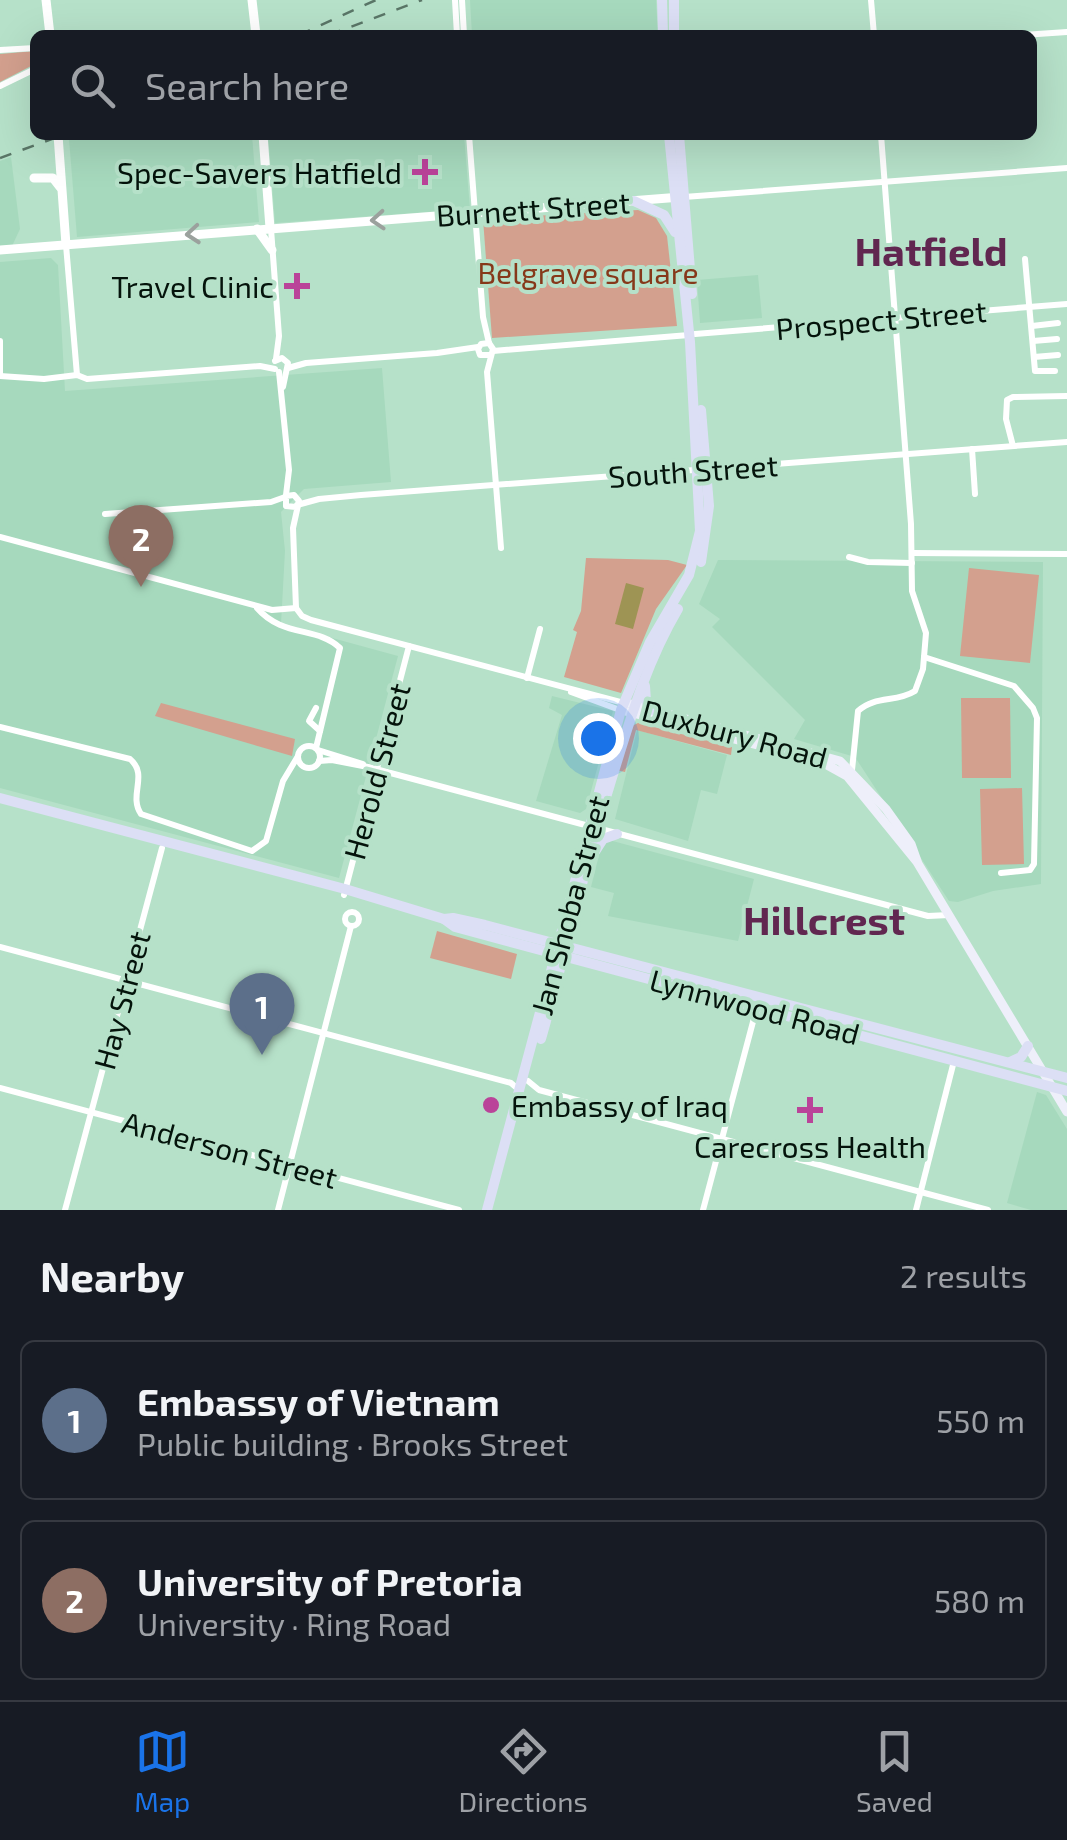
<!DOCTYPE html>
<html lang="en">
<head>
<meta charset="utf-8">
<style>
  body { margin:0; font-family:"Exo 2",sans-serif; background:#20242c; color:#f1f3f6 }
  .you { position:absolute; left:598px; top:738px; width:35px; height:35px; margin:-25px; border:8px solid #fff; border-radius:50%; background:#1a73e8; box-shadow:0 0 0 15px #1a73e833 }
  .badge { display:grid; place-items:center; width:65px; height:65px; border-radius:50%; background:#1a73e8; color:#fff; font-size:32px; font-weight:700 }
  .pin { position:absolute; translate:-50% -82px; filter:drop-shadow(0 2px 5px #0008) }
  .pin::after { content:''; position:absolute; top:52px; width:35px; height:30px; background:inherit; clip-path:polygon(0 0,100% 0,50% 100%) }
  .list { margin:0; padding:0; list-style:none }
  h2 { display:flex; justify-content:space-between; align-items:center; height:130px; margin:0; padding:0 40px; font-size:42px }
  h2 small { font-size:32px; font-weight:400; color:#9ea1a6 }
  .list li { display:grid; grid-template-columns:65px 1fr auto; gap:30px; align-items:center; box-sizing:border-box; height:160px; margin:0 20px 20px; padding:0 20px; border:2px solid #363941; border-radius:15px }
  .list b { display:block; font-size:38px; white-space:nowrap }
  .list p { margin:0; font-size:32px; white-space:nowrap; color:#9ea1a6 }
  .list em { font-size:32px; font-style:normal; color:#9ea1a6 }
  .icon { flex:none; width:55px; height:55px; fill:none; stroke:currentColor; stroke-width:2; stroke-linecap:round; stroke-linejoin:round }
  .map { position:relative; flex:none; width:1067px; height:1210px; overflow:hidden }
  .search { position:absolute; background:#171b24; box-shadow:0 10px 40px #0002; left:30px; right:30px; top:30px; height:110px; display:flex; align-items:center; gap:25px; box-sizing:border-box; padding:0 35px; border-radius:15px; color:#9ea1a6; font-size:38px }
  .sheet { height:490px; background:#171b24 }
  nav { display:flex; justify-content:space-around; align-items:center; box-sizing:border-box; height:140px; border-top:2px solid #363941; background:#171b24; font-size:28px; color:#9ea1a6 }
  nav a { display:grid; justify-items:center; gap:5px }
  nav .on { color:#1a73e8 }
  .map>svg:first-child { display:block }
</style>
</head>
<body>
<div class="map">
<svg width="1067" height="1210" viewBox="0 0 1067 1210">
  <rect width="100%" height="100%" fill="#b6e1c9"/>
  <!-- built -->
  <g fill="#a6d9bd">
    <path d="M470,0H656L658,35H472Z"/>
    <path d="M81,135H252L259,222L77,237L69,139Z"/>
    <path d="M268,135H464L470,209L275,223Z"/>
    <path d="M11,157L20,229L12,246L0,247V161Z"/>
    <path d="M51,258L58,265L65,391L382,368L391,482L304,489L281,512L285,551L281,624L398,656L339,878L0,788V262Z"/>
    <path d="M758,275L762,318L700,323L697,280Z"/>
    <path d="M718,560L1043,562L1041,884L993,891L958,902L949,901L855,757L794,739L805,720L712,627L720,619L699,604Z"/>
    <path d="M552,696L613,711L586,809L580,813L536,801L562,715L549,708Z"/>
    <path d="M637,730L727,755L717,794L701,790L688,841L615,819Z"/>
    <path d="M609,840L754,879L738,941L608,916L614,893L591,887L602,843Z"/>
    <path d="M1037,1092L1046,1095L1067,1129V1210H1031L1007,1203Z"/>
  </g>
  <!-- green -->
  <g fill="#d3a08e">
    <path d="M35,51V64L0,82V54Z"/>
    <path d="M638,210L656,218L667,236L677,326L492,338L483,219Z"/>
    <path d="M586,558L668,560L687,565L656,609L621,693L564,677L577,632L573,630L581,611Z"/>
    <path d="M969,568L1039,575L1030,663L960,656Z"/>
    <path d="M961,698H1010L1011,778H962Z"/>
    <path d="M161,703L295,739L292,756L155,716Z"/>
    <path d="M638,723L732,747L731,755L636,730L625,772L616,770L632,726Z"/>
    <path d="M1022,788L1024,864L982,865L980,789Z"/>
    <path d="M437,931L517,954L511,979L430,958Z"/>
  </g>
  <!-- water -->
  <path fill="#9e9454" d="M626,583L644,588L633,629L615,624Z"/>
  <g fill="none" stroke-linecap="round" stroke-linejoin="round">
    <!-- minor -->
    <g stroke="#fff" stroke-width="6">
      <path d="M455,0L457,35"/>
      <path d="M462,0L464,35"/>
      <path d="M871,0L874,35"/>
      <path d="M1023,35L1067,32"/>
      <path d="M0,50L35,48"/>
      <path d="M0,86L35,69"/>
      <path d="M469,135L483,317L489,343"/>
      <path d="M684,197L1067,168"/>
      <path d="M271,229L279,336L276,359"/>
      <path d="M66,245L77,375"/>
      <path d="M1025,259L1035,371H1055"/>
      <path d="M1032,326L1058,323"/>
      <path d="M695,334L1067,304"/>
      <path d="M0,341V374"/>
      <path d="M1033,341L1057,339"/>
      <path d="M493,351L689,335"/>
      <path d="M490,355H480L478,349L481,344L489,343L493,349L487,372L501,548"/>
      <path d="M1034,357L1058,355"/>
      <path d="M275,361L282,358L288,363L283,387"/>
      <path d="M288,368L306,363L437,353L478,347"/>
      <path d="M279,372L289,470L286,495"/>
      <path d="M0,376L44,379L77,375L87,379L260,366L275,369"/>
      <path d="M1013,446L1006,419L1007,400L1013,397L1067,396"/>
      <path d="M972,449L975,494"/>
      <path d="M297,505L319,499L361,495L1067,442"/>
      <path d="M105,514L271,502L285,497"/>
      <path d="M0,537L272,610L296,608"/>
      <path d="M912,553L1067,554"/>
      <path d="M849,557L868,562L912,563"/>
      <path d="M257,608C283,638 317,626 340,648L316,748"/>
      <path d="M296,608L302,616L311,620L624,703"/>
      <path d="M296,608L293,528L299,501L294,495L286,496V506L296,507"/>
      <path d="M924,657L1014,686L1033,708L1037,718L1034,864L1030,870L1001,873"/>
      <path d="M527,678L540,629"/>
      <path d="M571,692L620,710"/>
      <path d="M316,708L309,721L320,731"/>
      <path d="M0,727L130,759C149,775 128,795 141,814L252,851L266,841L283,781L298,756"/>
      <circle cx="309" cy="757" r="11"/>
      <path d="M318,750L363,764"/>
      <path d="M319,761L332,760L368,767L589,826"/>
      <path d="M852,770L858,711C876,695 896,703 915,691L923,669L926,633L912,591L911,524L881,135"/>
      <path d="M597,828L928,916L949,915"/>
      <path d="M344,895L409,646"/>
      <circle cx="352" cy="919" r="7"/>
      <path d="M0,947L511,1083L518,1089"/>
      <path d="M528,1081L539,1090L988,1210"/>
      <path d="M0,1088L459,1210"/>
      <path d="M65,1210L162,848"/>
      <path d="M278,1210L351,926"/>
      <path d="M703,1210L754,1018L750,1006"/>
      <path d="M916,1210L954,1061"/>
    </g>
    <!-- tertiary -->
    <g stroke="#fff" stroke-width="9">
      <path d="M46,0L50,35"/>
      <path d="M252,0L256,35"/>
      <path d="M58,135L66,245"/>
      <path d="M263,135L270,228"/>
      <path d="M34,178H53L60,187"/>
      <path d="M257,229L272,250"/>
      <path d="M0,250L681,197"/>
    </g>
    <!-- secondary -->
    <g stroke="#eeeffa" stroke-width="9">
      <path d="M631,704L840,761L886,809L911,844L917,861"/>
      <path d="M621,710L820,761L847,776L917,862L1067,1112"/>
    </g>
    <!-- primary -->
    <g stroke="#dcdff5" stroke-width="10">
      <path d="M662,0L663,35"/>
      <path d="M674,0V35"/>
      <path d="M679,135L692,294"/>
      <path d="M634,201L664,215L675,232"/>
      <path d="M701,562L709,506L701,410"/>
      <path d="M645,686L646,701L653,710"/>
      <path d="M0,798L345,889L444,919L455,927L1067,1091"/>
      <path d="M596,850L603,839L617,834"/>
      <path d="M444,919L453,918L485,925L1067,1078"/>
      <path d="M541,1039C567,948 587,855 616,765C633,710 649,658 678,609"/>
      <path d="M1010,1062L1021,1057L1028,1046"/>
      <path d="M487,1210L621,710L650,642L689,575L700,531L690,342L669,135"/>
    </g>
    <!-- rail -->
    <g stroke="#5a7667" stroke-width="2.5" stroke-dasharray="12 12" stroke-linecap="butt">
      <path d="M299,35L376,0"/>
      <path d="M329,35L422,0"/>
      <path d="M0,158L63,135"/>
    </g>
  </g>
  <!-- one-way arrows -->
  <defs><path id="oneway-chevron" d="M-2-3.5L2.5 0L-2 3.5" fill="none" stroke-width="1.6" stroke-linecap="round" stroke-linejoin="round" transform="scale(2.5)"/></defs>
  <g stroke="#9ba19d">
    <use href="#oneway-chevron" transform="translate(378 220) rotate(176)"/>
    <use href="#oneway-chevron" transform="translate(193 234) rotate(175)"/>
  </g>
  <!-- markers -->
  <g fill="#ba4399" stroke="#b6e1c9" stroke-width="4">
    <path d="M420 157h10v10h10v10h-10v10h-10v-10h-10v-10h10z"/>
    <path d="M292 271h10v10h10v10h-10v10h-10v-10h-10v-10h10z"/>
    <circle cx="491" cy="1105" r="10"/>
    <path d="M805 1095h10v10h10v10h-10v10h-10v-10h-10v-10h10z"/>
  </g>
  <g text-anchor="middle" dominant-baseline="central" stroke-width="8" stroke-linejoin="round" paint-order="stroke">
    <!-- poi labels -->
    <g font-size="30" fill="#04130b" stroke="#b6e1c9" text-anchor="end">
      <text x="402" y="172">Spec-Savers Hatfield</text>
      <text x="274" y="286">Travel Clinic</text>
      <text x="511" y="1105" text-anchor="start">Embassy of Iraq</text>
      <text x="810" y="1146" text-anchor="middle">Carecross Health</text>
    </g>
    <!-- street labels -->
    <g font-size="30" fill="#04130b" stroke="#b6e1c9">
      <text transform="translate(533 208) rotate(-4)">Burnett Street</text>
      <text transform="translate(881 319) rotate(-5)">Prospect Street</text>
      <text transform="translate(693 470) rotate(-4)">South Street</text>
      <text transform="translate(735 733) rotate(15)">Duxbury Road</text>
      <text transform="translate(376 771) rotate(-75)">Herold Street</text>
      <text transform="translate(569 905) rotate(-75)">Jan Shoba Street</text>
      <text transform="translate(121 1000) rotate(-75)">Hay Street</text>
      <text transform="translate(755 1006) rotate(15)">Lynnwood Road</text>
      <text transform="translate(230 1149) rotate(15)">Anderson Street</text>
    </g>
    <!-- park labels -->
    <g font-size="30" fill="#86381a" stroke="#b6e1c9">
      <text x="588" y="272">Belgrave square</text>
    </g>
    <!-- district labels -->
    <g font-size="40" font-weight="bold" fill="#612750" stroke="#b6e1c9">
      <text x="931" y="250">Hatfield</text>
      <text x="824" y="919">Hillcrest</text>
    </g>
  </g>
</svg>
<div class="you"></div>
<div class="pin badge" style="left:262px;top:1055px;background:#5c6f8a">1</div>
<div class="pin badge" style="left:141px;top:587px;background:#8d6e63">2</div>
<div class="search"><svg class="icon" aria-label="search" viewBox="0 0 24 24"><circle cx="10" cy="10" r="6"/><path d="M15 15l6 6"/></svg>Search here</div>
</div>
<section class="sheet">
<h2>Nearby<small>2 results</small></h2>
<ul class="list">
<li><span class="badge" style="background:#5c6f8a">1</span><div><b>Embassy of Vietnam</b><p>Public building · Brooks Street</p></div><em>550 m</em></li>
<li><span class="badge" style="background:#8d6e63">2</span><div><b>University of Pretoria</b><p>University · Ring Road</p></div><em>580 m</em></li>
</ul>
</section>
<nav>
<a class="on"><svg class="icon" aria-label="map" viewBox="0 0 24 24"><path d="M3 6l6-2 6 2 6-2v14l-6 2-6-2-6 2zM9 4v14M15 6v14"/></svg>Map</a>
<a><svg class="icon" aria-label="directions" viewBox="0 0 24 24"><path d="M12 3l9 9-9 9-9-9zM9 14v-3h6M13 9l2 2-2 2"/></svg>Directions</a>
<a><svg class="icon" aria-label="saved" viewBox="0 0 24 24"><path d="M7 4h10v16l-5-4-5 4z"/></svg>Saved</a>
</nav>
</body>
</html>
